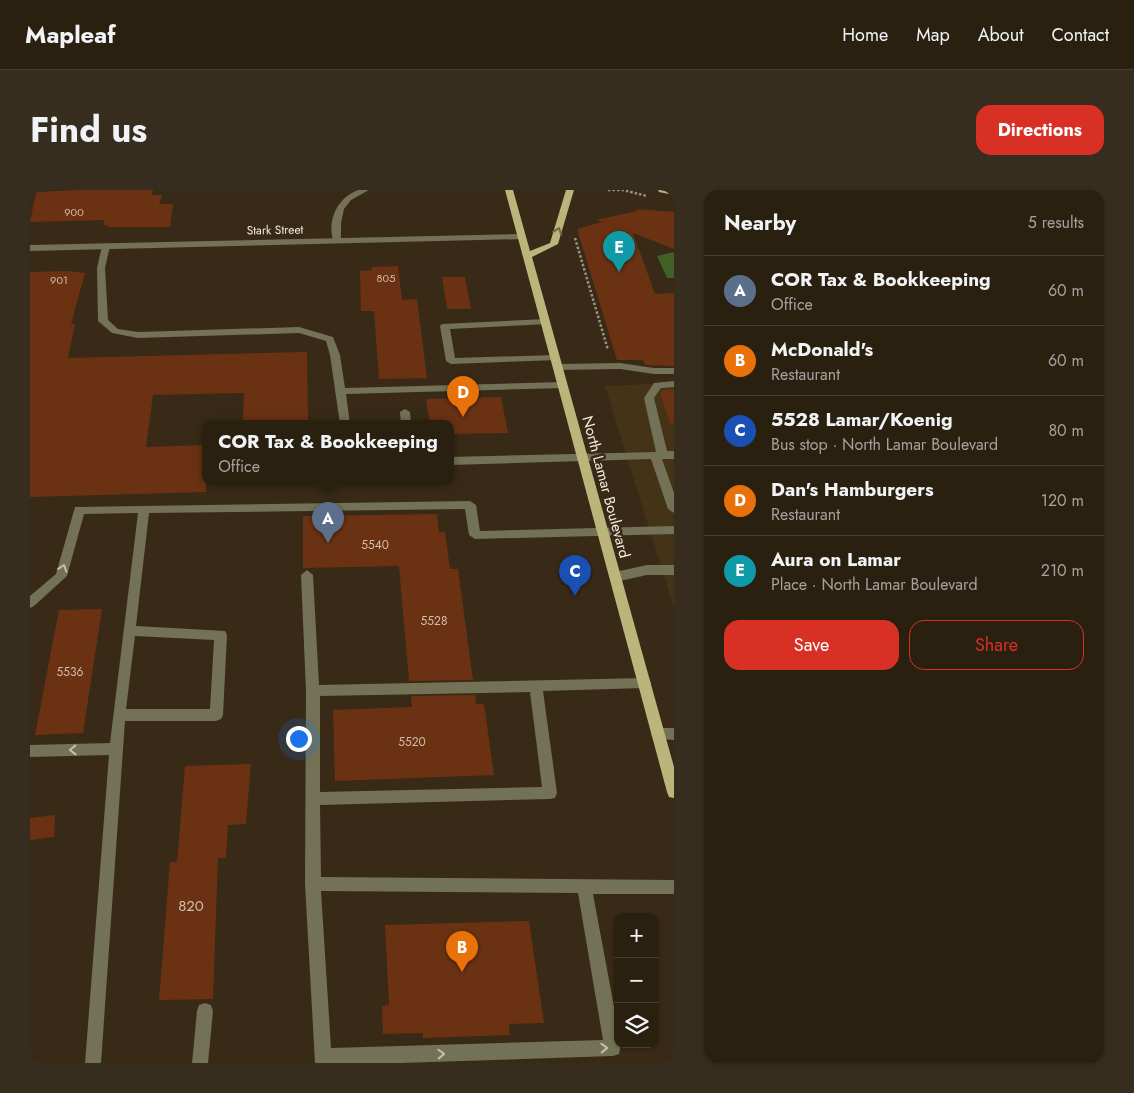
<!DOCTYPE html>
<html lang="en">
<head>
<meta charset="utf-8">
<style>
  body { margin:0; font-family:Jost,sans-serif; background:#362d1e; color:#f1f3f6 }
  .controls { position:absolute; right:15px; bottom:15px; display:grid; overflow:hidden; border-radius:10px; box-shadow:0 1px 4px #0004 }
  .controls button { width:45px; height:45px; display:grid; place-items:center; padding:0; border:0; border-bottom:1px solid #463e30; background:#2a2010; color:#f1f3f6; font:25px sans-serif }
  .you { position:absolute; left:268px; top:548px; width:18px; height:18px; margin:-12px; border:4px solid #fff; border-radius:50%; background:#1a73e8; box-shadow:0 0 0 8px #1a73e833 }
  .badge { display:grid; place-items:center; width:32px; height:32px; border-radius:50%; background:#d93025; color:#fff; font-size:16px; font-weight:700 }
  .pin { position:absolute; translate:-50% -41px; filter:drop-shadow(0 1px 2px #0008) }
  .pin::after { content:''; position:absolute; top:26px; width:18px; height:15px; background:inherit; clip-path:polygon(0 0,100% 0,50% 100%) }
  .popup { position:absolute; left:172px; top:230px; width:252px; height:65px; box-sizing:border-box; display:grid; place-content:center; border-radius:10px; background:#2a2010; filter:drop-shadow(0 1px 4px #0005); font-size:16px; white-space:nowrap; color:#a5a39f }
  .popup b { font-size:19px; color:#f1f3f6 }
  .popup::after { content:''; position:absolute; left:50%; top:100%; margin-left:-10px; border:10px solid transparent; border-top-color:#2a2010 }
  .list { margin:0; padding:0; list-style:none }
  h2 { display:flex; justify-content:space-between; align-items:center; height:65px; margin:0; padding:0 20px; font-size:21px }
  h2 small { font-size:16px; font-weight:400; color:#a5a39f }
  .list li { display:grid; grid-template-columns:32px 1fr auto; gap:15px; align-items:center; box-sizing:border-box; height:70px; padding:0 20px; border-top:1px solid #463e30 }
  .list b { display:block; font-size:19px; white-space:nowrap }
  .list p { margin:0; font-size:16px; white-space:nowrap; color:#a5a39f }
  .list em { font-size:16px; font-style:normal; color:#a5a39f }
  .actions { display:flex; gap:10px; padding:15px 20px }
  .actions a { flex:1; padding:11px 0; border:1px solid #d93025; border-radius:15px; text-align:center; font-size:18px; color:#d93025 }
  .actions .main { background:#d93025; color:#fff }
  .icon { flex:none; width:28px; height:28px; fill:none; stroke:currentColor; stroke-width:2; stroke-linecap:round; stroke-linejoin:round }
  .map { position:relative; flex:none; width:644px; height:873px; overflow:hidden; border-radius:15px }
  header { display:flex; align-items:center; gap:30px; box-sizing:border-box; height:70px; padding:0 25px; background:#2a2010; border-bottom:1px solid #463e30 }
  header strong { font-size:24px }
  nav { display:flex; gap:28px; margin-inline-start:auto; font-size:18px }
  .intro { display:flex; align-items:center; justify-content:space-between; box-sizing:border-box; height:120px; padding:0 30px }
  h1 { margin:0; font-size:35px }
  .button { padding:12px 22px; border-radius:15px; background:#d93025; color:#fff; font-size:18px; font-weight:700 }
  main { display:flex; gap:30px; padding:0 30px }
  aside { flex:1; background:#2a2010; border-radius:15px; box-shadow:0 1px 4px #0004 }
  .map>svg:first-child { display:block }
</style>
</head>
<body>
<header>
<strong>Mapleaf</strong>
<nav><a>Home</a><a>Map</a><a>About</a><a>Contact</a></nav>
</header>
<div class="intro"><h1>Find us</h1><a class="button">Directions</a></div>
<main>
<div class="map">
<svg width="644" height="873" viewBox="0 0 644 873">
  <rect width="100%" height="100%" fill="#382a16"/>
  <!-- built -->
  <path fill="#453318" d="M644,193V418L575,196Z"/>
  <!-- water -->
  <path fill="#416028" d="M644,62V88H637L627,66Z"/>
  <!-- building -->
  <g fill="#6a3213">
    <path d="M48,0H123L122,5H132L129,14H143L140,37H77L78,35H73L74,30L0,32L6,2Z"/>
    <path d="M606,19L644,22V59L603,43L625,104L644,103V176L615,175L613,170H587L547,39L572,32L566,30L607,21Z"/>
    <path d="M368,76L372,110L387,109L397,188L349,189L344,121H331L330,81L342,80V77Z"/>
    <path d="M37,81L55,83L41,134H45L38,168L277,162L278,231H244V234H213L214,203L123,205L116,257L176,255V302L0,307V82Z"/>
    <path d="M412,87H435L441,119H417Z"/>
    <path d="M644,199V233L640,234L630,203L632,200Z"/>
    <path d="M471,207L478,243L420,244V234H400L396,209Z"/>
    <path d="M407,324L409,342H415L420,379H428L443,490L379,491L369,376L273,378V326Z"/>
    <path d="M72,419L53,543L5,545L29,420Z"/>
    <path d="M445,505L446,514H454L464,585L305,591L303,520L382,517L381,506Z"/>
    <path d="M221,574L216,634L198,635L196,668H188L183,809L129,810L140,672H147L155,576Z"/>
    <path d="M25,625L24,647L0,650V628Z"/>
    <path d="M499,731L514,833L479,834L480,845L393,848V843L353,844L352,816L359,815L355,735Z"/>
  </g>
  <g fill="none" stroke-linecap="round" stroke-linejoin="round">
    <!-- path -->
    <g stroke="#9c9081" stroke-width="2.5" stroke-dasharray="2.5 2" stroke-linecap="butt">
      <path d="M578,0H593L617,6"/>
      <path d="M545,48L578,160"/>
    </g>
    <!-- service -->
    <g fill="#737156" fill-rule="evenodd">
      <path d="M328,0H339L321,10L314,19L311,33V51L304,53C296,31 307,8 328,0Z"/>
      <path d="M76,53L80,56L75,78L78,130L88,139L108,142L269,137L303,147L310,165L315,198L532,192L537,195L532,198L316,204L320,234H310L300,165L296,151L269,143L108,148L82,143L68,131L67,78L72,56Z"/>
      <path d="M515,129L518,130V134L420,139L425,168L525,165L530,168L528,170L421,174L416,171L410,136L412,134Z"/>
      <path d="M590,173L624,178H644V184H624L590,179L528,180L523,177L528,174Z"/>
      <path d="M644,191V197L631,198L624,208L637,261H644V269H632L644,303V323L638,319L621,269L420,275V267L626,262L614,208L624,193Z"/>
      <path d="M375,219L380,222L381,234H371L370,222Z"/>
      <path d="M440,311L446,315L450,341L644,336V344L445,349L439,345L435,319L119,323L106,436L195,441L197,445L193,525L191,529L186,531H95L71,873H55L79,565L0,567V555L80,553L108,323L54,324L37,386L4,416L0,418V406L26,384L45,317ZM105,446L184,450L180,519H96Z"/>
      <path d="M617,375H644V385H617L585,392L579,387L585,382Z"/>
      <path d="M277,380L283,385L289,495L614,488L619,489L621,493L619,497L614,498L513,501L527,603L525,608L520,609L290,615L291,687L644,690V704H563L588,838V854H591L589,864L583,866L370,873H285L275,694L276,501L271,385ZM500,502L512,597L290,602V506ZM291,701L548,703L573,850L301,858Z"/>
      <path d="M628,538H644V550L623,548L621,544L623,540Z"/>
      <path d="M175,813L181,815L183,821L178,873H162L167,821L169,815Z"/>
    </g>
    <!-- minor -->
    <path fill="#737156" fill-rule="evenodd" d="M491,44L494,45V49L0,61V55Z"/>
    <!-- primary -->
    <g fill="#b9b57b" fill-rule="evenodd">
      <path d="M475,0H483L500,61L520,53L536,0H544L528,54L502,67L644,577V608L639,607L637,602Z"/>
      <path d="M628,0L644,1V5L629,2Z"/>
    </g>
  </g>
  <!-- one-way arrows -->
  <defs><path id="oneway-chevron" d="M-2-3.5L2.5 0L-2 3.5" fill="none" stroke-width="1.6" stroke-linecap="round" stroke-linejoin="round" transform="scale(1.25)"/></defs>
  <use stroke="#726943" href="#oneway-chevron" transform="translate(528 41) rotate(-70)"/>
  <g stroke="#c7c0af">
    <use href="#oneway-chevron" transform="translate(33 378) rotate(-72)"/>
    <use href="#oneway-chevron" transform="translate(43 560) rotate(179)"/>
    <use href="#oneway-chevron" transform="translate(574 858) rotate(-2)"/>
    <use href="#oneway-chevron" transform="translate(411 864) rotate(-2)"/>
  </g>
  <g text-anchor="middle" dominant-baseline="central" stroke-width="5" stroke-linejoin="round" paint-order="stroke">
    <!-- far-number labels -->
    <g font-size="11" fill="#d2bdac">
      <text x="44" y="22">900</text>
      <text x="356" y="88">805</text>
      <text x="29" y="90">901</text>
    </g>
    <!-- far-street labels -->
    <g font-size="12" fill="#f4ebdf" stroke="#382a16">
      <text transform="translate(245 40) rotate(-1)">Stark Street</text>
    </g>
    <!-- number labels -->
    <g font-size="12" fill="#d2bdac">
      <text x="345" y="355">5540</text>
      <text x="404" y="431">5528</text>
      <text x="40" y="482">5536</text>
      <text x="382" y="552">5520</text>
    </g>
    <!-- street labels -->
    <g font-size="15" fill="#f4ebdf" stroke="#382a16">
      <text transform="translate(576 297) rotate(75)">North Lamar Boulevard</text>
    </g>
    <!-- near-number labels -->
    <g font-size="15" fill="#d2bdac">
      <text x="161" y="716">820</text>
    </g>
  </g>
</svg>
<div class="controls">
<button>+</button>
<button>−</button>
<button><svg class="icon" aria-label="layers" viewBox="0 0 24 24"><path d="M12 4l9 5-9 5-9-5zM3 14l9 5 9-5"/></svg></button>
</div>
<div class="you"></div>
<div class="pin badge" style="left:298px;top:353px;background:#5c6f8a">A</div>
<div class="popup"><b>COR Tax &amp; Bookkeeping</b>Office</div>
<div class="pin badge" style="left:432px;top:782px;background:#e8710a">B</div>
<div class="pin badge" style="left:545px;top:406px;background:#1a4fb4">C</div>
<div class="pin badge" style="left:433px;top:227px;background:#e8710a">D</div>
<div class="pin badge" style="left:589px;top:82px;background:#0f9aa8">E</div>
</div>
<aside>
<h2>Nearby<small>5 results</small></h2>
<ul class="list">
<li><span class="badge" style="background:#5c6f8a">A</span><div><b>COR Tax &amp; Bookkeeping</b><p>Office</p></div><em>60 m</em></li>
<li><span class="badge" style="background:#e8710a">B</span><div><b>McDonald's</b><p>Restaurant</p></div><em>60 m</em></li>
<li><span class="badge" style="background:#1a4fb4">C</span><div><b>5528 Lamar/Koenig</b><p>Bus stop · North Lamar Boulevard</p></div><em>80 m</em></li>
<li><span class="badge" style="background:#e8710a">D</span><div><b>Dan's Hamburgers</b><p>Restaurant</p></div><em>120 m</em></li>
<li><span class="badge" style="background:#0f9aa8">E</span><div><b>Aura on Lamar</b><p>Place · North Lamar Boulevard</p></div><em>210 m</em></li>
</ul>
<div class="actions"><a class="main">Save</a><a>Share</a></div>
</aside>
</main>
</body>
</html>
